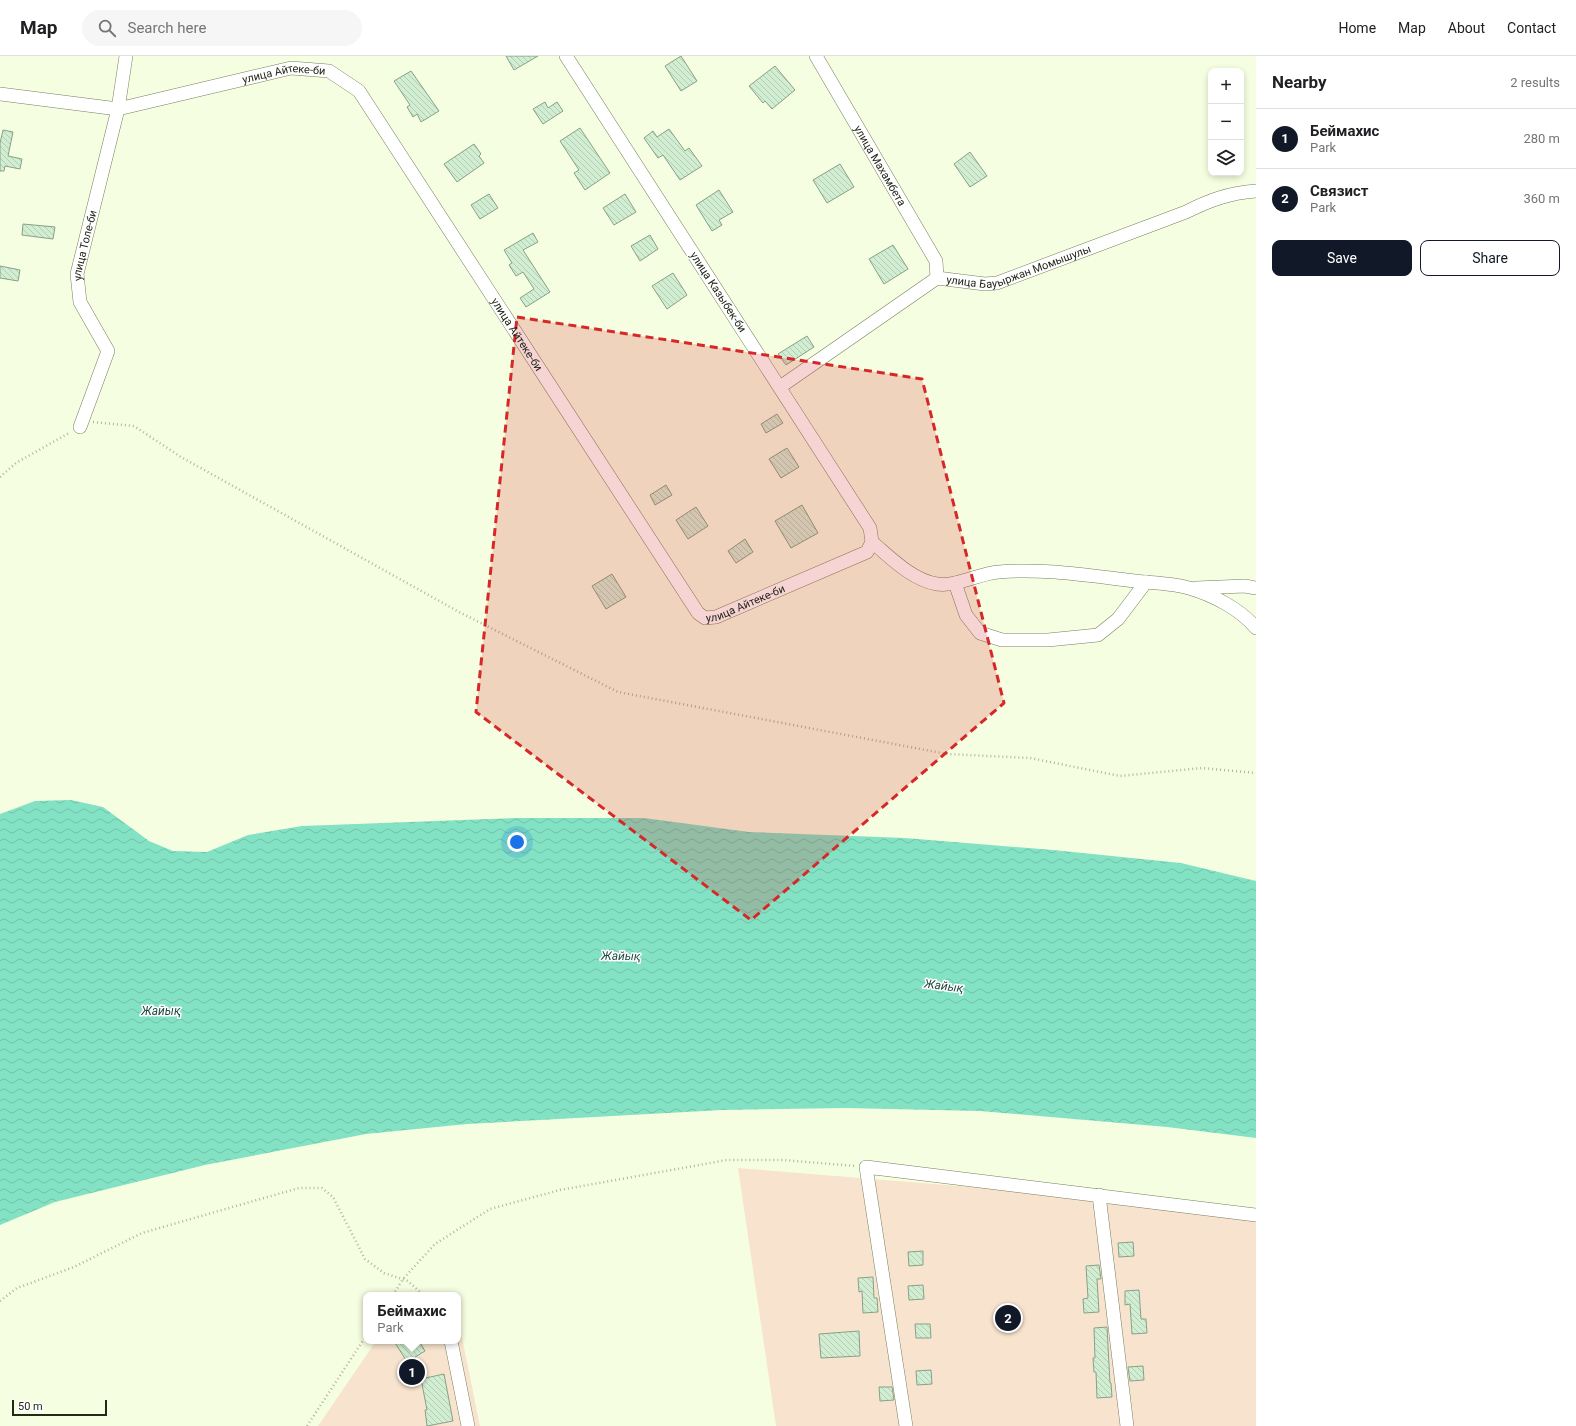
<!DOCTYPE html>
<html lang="en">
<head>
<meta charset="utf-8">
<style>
  body { margin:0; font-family:Roboto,sans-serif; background:#f6f6f6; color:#202124 }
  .controls { position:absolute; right:12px; top:12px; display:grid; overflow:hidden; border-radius:8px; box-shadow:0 2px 6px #0003 }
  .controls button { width:36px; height:36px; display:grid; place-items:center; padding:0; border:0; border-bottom:1px solid #e0e0e0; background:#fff; color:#202124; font:20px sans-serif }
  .scale { position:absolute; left:12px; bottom:10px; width:95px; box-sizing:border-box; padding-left:4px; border:2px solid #24271a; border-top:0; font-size:11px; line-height:14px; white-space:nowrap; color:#24271a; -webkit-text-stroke:3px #fff; paint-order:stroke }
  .you { position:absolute; left:517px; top:786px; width:14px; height:14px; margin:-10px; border:3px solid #fff; border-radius:50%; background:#1a73e8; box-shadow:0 0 0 6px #1a73e833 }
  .badge { display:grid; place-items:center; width:26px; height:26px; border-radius:50%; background:#111827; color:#fff; font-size:13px; font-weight:700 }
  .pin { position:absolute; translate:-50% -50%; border:2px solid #fff; box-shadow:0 1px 4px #0006 }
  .popup { position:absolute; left:363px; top:1236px; width:98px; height:52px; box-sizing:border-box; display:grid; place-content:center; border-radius:8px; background:#fff; filter:drop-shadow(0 1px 3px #0005); font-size:13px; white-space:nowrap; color:#757577 }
  .popup b { font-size:15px; color:#202124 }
  .popup::after { content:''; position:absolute; left:50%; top:100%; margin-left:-8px; border:8px solid transparent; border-top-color:#fff }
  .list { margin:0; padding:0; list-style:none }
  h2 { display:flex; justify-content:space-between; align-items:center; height:52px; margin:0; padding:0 16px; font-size:17px }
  h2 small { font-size:13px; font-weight:400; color:#757577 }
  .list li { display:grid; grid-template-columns:26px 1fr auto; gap:12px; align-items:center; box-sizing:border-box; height:60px; padding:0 16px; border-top:1px solid #e0e0e0 }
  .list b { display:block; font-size:15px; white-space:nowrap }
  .list p { margin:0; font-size:13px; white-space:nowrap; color:#757577 }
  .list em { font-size:13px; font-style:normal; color:#757577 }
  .actions { display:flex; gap:8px; padding:12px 16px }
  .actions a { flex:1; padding:9px 0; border:1px solid #111827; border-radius:8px; text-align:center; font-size:14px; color:#111827 }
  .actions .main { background:#111827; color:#fff }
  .icon { flex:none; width:22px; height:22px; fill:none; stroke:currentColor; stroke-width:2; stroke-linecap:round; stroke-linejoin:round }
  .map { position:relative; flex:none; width:1256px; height:1370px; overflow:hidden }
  header { display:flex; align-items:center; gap:24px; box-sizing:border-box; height:56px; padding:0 20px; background:#fff; border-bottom:1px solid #e0e0e0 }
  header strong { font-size:19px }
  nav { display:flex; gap:22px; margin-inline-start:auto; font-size:14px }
  .search { width:280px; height:36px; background:#f6f6f6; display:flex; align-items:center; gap:10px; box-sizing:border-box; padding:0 14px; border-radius:22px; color:#757577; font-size:15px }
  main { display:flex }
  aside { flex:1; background:#fff }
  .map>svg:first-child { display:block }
</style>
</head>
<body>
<header>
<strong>Map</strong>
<div class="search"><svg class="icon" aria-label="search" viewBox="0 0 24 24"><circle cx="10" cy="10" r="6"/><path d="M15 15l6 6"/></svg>Search here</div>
<nav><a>Home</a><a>Map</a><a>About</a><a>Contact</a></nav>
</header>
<main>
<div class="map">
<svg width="1256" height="1370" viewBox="0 0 1256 1370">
  <defs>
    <pattern id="water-waves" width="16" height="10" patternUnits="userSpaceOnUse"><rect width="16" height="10" fill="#83e2c4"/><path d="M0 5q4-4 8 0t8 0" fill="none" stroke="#71c2a8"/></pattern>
    <pattern id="building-back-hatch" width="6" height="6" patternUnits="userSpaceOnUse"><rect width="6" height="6" fill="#d2eed2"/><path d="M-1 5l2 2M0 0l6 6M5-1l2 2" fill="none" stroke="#b4ccb4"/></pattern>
  </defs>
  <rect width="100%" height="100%" fill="#f6fee1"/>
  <!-- garden -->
  <g fill="#f8e4ce">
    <path d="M738,1112L1256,1154V1370H776Z"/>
    <path d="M458,1262L480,1370H318L376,1285H458Z"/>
  </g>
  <!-- water -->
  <path fill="url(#water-waves)" d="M71,744L103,751L149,785L173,795L207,796L248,779L302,770L518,762H644L749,776L905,782L1053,794L1181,807L1256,825V1082L1167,1071L980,1055L846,1052L722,1054L467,1068L366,1078L205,1109L55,1146L0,1169V758L35,745Z"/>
  <!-- building -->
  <g fill="url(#building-back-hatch)" stroke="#86a187">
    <path d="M506,0H538L514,14Z"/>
    <path d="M681,0L697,25L681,35L665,10Z"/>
    <path d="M775,10L795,34L772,53L765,45L763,47L749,30Z"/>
    <path d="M411,15L439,55L421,66L417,58L413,61L407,51L410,49L394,25Z"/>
    <path d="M545,46L548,52L557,46L563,55L543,68L533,53Z"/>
    <path d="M580,72L610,117L585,134L574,117L579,114L560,85Z"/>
    <path d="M669,73L685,95L689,92L702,110L680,124L663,99L658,102L644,82L653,75L657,81Z"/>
    <path d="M3,74L13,76L8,100L22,103L20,113L5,110L4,115H0V87Z"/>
    <path d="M474,88L481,98L479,100L484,107L457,126L444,108Z"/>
    <path d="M970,96L987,120L970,131L954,108Z"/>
    <path d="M840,108L854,131L827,147L813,124Z"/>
    <path d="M719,134L733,156L719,164L722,169L712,175L696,149Z"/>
    <path d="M489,138L498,152L480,163L471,149Z"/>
    <path d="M625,138L636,156L614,169L603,152Z"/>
    <path d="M23,168L55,171L53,183L22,179Z"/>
    <path d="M533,177L538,186L523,194L550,236L526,251L520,242L534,233L523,216L516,220L509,209L512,207L504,194Z"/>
    <path d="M650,179L658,193L640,205L631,190Z"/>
    <path d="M893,189L908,213L884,228L869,203Z"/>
    <path d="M0,210L20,214L18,225L0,222Z"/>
    <path d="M673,217L687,239L667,253L652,230Z"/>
    <path d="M807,280L814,291L786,309L778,298Z"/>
    <path d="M777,358L783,367L766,377L761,368Z"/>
    <path d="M787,392L799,411L781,422L769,403Z"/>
    <path d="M666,429L672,439L655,449L650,439Z"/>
    <path d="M802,449L818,477L791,492L775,465Z"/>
    <path d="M696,451L708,470L688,483L676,464Z"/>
    <path d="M745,483L753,496L736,507L728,495Z"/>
    <path d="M612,518L626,541L606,553L592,530Z"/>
    <path d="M1133,1186L1134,1200L1119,1201L1118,1187Z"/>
    <path d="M923,1195V1209L909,1210L908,1196Z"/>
    <path d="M1099,1209L1101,1223H1097L1099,1256L1084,1257L1083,1243L1088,1242L1086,1210Z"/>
    <path d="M873,1221L874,1242H877L878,1256L863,1257L862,1235L859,1236L858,1222Z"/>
    <path d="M923,1229L924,1243L909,1244L908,1230Z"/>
    <path d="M1139,1234L1141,1263H1146L1147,1277L1132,1278L1130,1248L1125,1249V1235Z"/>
    <path d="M915,1268H930L931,1282H916Z"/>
    <path d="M1107,1271L1110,1327H1111L1112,1341L1097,1342L1096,1316H1094L1093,1302H1095L1094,1272Z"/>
    <path d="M859,1275L860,1300L821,1302L819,1278Z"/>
    <path d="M394,1285H419L425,1295L407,1306Z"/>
    <path d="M1143,1310L1144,1324L1130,1325L1128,1311Z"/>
    <path d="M931,1314L932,1328L917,1329L916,1315Z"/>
    <path d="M444,1318L453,1365L427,1370L425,1354H427L421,1323Z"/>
    <path d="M879,1331H892L894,1344L880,1345Z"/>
  </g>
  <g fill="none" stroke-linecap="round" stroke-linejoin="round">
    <defs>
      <g id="minor">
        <path id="s1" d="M816,0L936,205L937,222"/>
        <path id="s2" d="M0,38L118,53L291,12L329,15L359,35L698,557L705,562L716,561L867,496L872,486L870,472L566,0"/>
        <path id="s3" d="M780,331L937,222L985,228L997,227L1186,156C1210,144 1229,137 1256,135"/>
        <path id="s4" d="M80,371L108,295L80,246L77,218L118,53L126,0"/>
        <path d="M872,486C891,502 912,524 937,528C956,531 980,517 999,516C1044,512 1091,520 1135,525C1153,527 1173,527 1189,532C1213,539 1240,553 1256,572"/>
        <path d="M955,527L966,559L980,577L1002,584H1048L1098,579L1118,563L1146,526"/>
        <path d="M1196,532L1245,530L1256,532"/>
        <path d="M1099,1139L1127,1370"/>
        <path d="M451,1285L468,1370"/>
        <path d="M906,1370L866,1111L1256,1159"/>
      </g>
    </defs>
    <!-- minor casing -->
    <use href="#minor" stroke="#767f5e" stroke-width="14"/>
    <!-- path -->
    <g stroke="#afb59e" stroke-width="2.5" stroke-dasharray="1 3" stroke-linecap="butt">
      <path d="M93,366L134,370L181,401L459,556L618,636L947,698L1030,702L1120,720L1202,712L1256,717"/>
      <path d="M0,421L16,407L69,377"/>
      <path d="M393,1239L403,1223L435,1188L490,1153L560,1134L727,1104H783L855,1110"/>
      <path d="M0,1245L17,1232L74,1211L142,1177L299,1132H322L333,1141L365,1203L384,1217L408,1225L423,1239"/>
      <path d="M307,1370L366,1280"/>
    </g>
    <!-- minor -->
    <use href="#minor" stroke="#fff" stroke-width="13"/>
  </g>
  <!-- marked area -->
  <path fill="#d62828" fill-opacity="0.2" stroke="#d62828" stroke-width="3" stroke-dasharray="8 5" stroke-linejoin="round" d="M517,261L922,323L1004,647L751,864L476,656Z"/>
  <g text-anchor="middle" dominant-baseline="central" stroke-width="3" stroke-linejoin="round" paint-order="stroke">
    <!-- street labels -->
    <g font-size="11" fill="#24271a" stroke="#fff">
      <text stroke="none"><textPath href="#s2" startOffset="289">улица Айтеке-би</textPath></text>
      <text stroke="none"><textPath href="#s1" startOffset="127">улица Махамбета</textPath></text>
      <text stroke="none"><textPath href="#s4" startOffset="195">улица Толе-би</textPath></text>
      <text stroke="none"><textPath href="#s3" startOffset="276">улица Бауыржан Момышулы</textPath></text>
      <text transform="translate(718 236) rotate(57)">улица Казыбек-би</text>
      <text stroke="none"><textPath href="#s2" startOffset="661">улица Айтеке-би</textPath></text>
      <text stroke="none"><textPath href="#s2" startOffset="1045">улица Айтеке-би</textPath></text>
    </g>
    <!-- water labels -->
    <g font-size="12" font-style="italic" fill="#224c3f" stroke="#fff">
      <text transform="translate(621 900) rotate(1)">Жайық</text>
      <text transform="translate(944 930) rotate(7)">Жайық</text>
      <text x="161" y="955">Жайық</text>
    </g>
  </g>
</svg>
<div class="controls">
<button>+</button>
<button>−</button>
<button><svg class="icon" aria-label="layers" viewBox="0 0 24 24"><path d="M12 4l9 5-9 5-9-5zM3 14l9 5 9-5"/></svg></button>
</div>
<div class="scale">50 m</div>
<div class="you"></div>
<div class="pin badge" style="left:412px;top:1316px">1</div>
<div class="popup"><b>Беймахис</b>Park</div>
<div class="pin badge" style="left:1008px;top:1262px">2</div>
</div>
<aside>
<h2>Nearby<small>2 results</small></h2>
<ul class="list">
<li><span class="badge">1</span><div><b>Беймахис</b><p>Park</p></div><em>280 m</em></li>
<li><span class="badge">2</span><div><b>Связист</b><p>Park</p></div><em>360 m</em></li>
</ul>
<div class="actions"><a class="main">Save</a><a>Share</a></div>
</aside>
</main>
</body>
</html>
